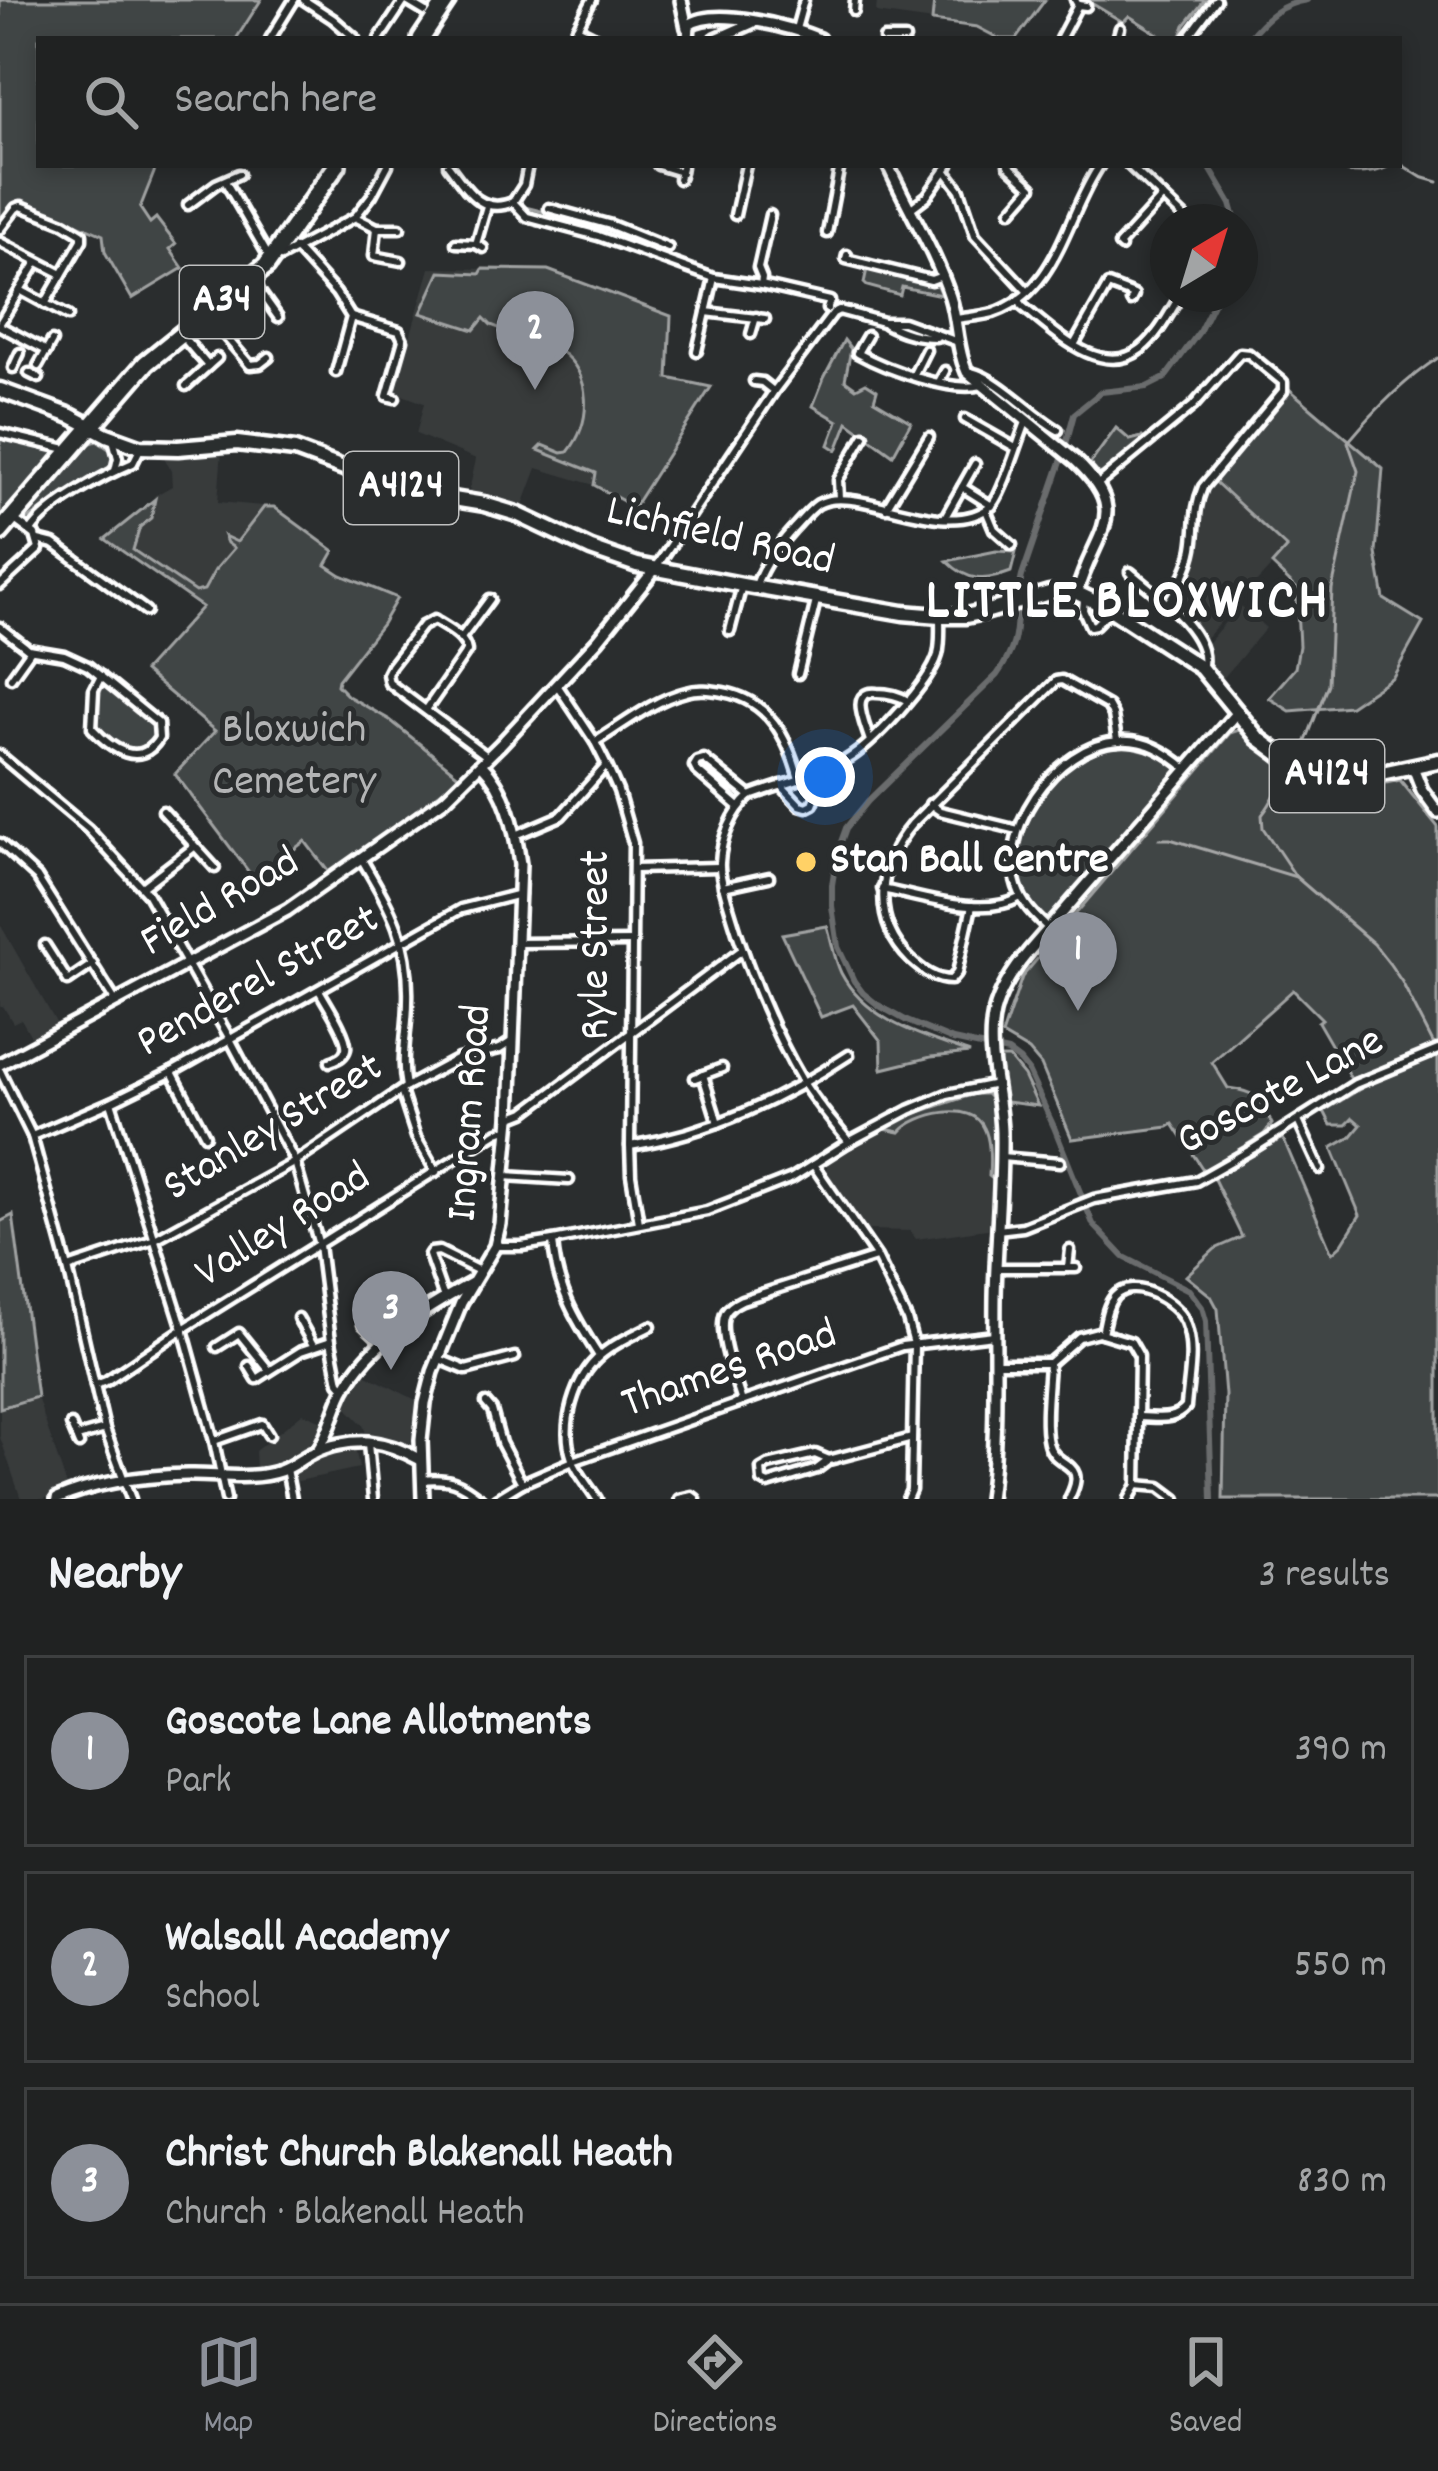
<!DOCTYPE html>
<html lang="en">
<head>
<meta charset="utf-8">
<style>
  body { margin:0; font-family:Dekko,sans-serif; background:#282a2a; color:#f1f3f6 }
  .compass { position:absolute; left:1150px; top:204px; width:108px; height:108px; border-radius:50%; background:#202222; box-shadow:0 6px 18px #0003; rotate:38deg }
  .you { position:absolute; left:825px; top:777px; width:42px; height:42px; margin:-30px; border:9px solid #fff; border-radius:50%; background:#1a73e8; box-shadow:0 0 0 18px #1a73e833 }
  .badge { display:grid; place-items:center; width:78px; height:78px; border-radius:50%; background:#8c9099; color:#fff; font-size:39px; font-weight:700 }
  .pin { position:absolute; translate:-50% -99px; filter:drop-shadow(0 3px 6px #0008) }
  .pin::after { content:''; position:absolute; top:63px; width:42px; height:36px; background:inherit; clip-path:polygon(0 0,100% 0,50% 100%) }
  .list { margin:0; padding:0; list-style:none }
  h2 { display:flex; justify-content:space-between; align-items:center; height:156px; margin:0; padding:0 48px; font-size:51px }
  h2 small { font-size:39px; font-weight:400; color:#a2a4a5 }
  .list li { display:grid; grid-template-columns:78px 1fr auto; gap:36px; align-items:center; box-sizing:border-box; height:192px; margin:0 24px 24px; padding:0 24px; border:3px solid #3d3f40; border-radius:0px }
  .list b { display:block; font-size:45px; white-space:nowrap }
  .list p { margin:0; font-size:39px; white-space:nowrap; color:#a2a4a5 }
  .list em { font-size:39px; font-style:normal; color:#a2a4a5 }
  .icon { flex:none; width:66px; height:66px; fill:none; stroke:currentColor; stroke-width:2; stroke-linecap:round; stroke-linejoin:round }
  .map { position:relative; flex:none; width:1438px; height:1499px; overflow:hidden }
  .search { position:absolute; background:#202222; box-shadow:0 6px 18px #0003; left:36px; right:36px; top:36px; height:132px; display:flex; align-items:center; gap:30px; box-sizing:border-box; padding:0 42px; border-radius:0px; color:#a2a4a5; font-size:45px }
  .sheet { height:804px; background:#202222 }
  nav { display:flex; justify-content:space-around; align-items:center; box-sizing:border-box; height:168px; border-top:3px solid #3d3f40; background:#202222; font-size:33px; color:#a2a4a5 }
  nav a { display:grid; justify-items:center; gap:6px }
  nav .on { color:#8c9099 }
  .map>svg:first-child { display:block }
</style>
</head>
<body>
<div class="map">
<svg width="1438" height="1499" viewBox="0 0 1438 1499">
  <rect width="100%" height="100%" fill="#2a2d2e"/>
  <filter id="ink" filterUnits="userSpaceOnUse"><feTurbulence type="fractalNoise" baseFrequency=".00833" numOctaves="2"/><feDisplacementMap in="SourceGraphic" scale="24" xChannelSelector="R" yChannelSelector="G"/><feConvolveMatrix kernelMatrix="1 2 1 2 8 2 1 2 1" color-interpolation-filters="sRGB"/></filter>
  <g filter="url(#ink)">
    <!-- built -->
    <g fill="#373a3b">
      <path d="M877,0H1045L1016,39H1000L977,27L876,13Z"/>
      <path d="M430,268L548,270L671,316L668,387L634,507L594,485L537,468L521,511L468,496L476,459L416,434L424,403L394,392Z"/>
      <path d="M222,450L218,502L274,507L203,607L105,539L155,499L154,496L172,486L171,471L164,457Z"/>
      <path d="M1212,479L1288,548L1203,641L1173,597L1193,563L1199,507Z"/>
      <path d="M1240,605L1266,628L1220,682L1204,647Z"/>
      <path d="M0,924L58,1026L33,1040L21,1019L13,1023L3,1006L0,1007Z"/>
      <path d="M994,1092L998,1128L994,1228L916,1239L910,1231L865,1230L825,1173L828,1164L907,1116L956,1098Z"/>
      <path d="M361,1372L420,1402L417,1432L411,1443L368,1439L363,1425L342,1403Z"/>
      <path d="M37,1397L68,1489L44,1499H21L0,1437V1408Z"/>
      <path d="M303,1413L325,1422L307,1449L286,1462L256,1470L255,1451Z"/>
      <path d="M355,1447L359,1468L294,1482L290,1471L320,1453Z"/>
    </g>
    <!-- green -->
    <g fill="#414445" stroke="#a0a2a2" stroke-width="3">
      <path d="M0,0H261L236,39H39V165H157L140,208L150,223L156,218L176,244L170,249L183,268L132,299L105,252L103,235L23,200L0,221Z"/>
      <path d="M934,0H1045L1016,39H1000L977,27L932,21Z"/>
      <path d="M1086,0H1205L1185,25L1180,39H1166L1129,16L1123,22Z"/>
      <path d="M521,206L601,226L656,246L657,254L580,228L528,215L521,211Z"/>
      <path d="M483,269L548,270L671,316L668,378L711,387L634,507L594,485L596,473L538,450L543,445L562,453L568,452C592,422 593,375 560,351L491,325L484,318L474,330L421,313L440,272L480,274Z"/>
      <path d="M867,269L936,283L941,295L902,287L900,295L867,286L864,283Z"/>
      <path d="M844,340L851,349L845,380L856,388L866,383L877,390L874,400L911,422L893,455L848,422L837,450L829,445L838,421L813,406L824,378Z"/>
      <path d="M1289,389L1383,469L1376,553L1384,599L1423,623L1393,677L1350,706L1290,711L1269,698L1295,668L1299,646L1296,588L1272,565L1287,548L1212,479Z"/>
      <path d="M1116,428L1130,440L1142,437L1144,439L1104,474L1098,473L1090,464Z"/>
      <path d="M0,435L62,450L2,519L0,517Z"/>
      <path d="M97,441L112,451L113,460L109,467L25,521L27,513L85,445Z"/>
      <path d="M155,499L151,518L140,527L133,550L195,592L204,590L215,570L234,548L227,543L224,536L237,542L264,507H274L334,551L326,565L341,575L397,598L382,624L338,680L337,685L348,696L390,720L461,777L330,874L305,841L254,879L175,774L215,731L144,671L202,607L105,539Z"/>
      <path d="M996,551L1016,552L1011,572C985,582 968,582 947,561Z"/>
      <path d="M103,686H111L156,723V739C116,767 80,726 103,686Z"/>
      <path d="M1239,730C1264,752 1290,781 1325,788C1349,792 1377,785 1400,780L1438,827V1046L1351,1079L1318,1022L1322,1019L1293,990L1212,1062L1228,1088C1258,1092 1259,1097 1272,1124L1264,1134L1204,1171L1173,1124L1168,1127L1072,1139L1041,1065L1029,1051L1002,1035L1022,977L1230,733Z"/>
      <path d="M1123,745L1156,753L1179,770L1053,919L1046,920C975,860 1046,754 1123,745Z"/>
      <path d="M827,926C832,941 834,959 841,973C866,1021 922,1036 970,1053L931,1057L882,1069L881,1041L853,1005L821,1017L782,934Z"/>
      <path d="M1434,1057L1438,1058V1499H1223L1225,1395L1218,1309L1211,1296L1186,1276L1215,1249L1242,1237L1213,1177L1283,1138L1332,1253L1342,1244L1360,1215L1332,1148L1351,1137L1361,1125L1353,1118L1346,1125H1331L1324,1111L1365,1086Z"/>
      <path d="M1000,1058H1009L1024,1076L1038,1106L1006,1102L996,1061Z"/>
      <path d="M974,1094H986L993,1101L994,1180L989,1176C990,1162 991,1141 984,1128C972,1100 917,1113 900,1132L884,1129L907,1116Z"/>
      <path d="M13,1215L37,1397L0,1408V1222Z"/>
    </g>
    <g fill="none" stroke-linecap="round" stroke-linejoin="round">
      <!-- stream -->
      <g stroke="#a6a7a7" stroke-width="3">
        <path d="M1157,37L1160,39"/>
        <path d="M1399,163L1421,177L1438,182"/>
        <path d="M1342,165L1346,172C1360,174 1379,173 1391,165"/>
        <path d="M1296,758L1306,741L1328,684L1332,589L1358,471L1348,442C1374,411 1404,380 1438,358"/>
        <path d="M1288,770C1278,785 1274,801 1262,815L1263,828L1296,877L1374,944L1389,963L1402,982L1433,1043L1438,1045"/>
        <path d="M1159,839H1170L1296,877"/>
      </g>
      <!-- canal -->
      <g stroke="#6a6c6d" stroke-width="6">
        <path d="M1248,39C1265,18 1280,4 1307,0"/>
        <path d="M1208,165L1231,204L1236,222"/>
        <path d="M1212,1499L1206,1321L1202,1307L1189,1290L1124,1257L1093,1224L1054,1127L1028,1071L1020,1061L1008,1052L953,1040L907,1021L878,1005L863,993L854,981L838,947L832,906V885L837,853L846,828L868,801L997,675C1026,635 1011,619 1022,576L1062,459L1074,414L1101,392L1147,387L1165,378L1199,332L1218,294"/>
      </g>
      <defs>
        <g id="street">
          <path d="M304,0L333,19L356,39"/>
          <path d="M405,0L425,12"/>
          <path d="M1075,0L1078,5L1086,6"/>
          <path d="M854,11L855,0"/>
          <path d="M577,28L599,39"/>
          <path d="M796,29L804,0"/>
          <path d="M270,39L294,0"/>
          <path d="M379,39L405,0"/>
          <path d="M571,39L592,0"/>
          <path d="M884,39H905"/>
          <path d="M1060,39L1078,5"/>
          <path d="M1117,39L1120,28"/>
          <path d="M1187,39L1216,0"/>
          <path d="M448,165C466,188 480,216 513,202"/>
          <path d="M658,165L681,172"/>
          <path d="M1008,165L1032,187L1011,211"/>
          <path d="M1129,165L1189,222"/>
          <path d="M945,170L960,190L975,235L1028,292"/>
          <path d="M679,179L682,167"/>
          <path d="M225,181L269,257"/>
          <path d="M513,202L527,217L598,236L714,278L761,285L830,301L827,309"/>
          <path d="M513,202L524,185L528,165"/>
          <path d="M188,205L216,184L239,174"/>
          <path d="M549,208L611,225L668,248"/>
          <path d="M910,209L927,196L949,165"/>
          <path d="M735,215L746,165"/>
          <path d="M355,217L377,228H400"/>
          <path d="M377,228L374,256L401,261"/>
          <path d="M0,229L16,208L21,206L64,223L82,234V240L45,304"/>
          <path d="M827,233L840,165"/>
          <path d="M0,242L62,274"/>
          <path d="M456,243L476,244L483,248"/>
          <path d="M476,244L487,206"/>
          <path d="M1121,247L1119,245L1163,197"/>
          <path d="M295,248L336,293L351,317L336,372"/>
          <path d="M847,255L846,259L931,280L942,276"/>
          <path d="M281,257L355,217L372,195L388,165"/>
          <path d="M253,282L278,317"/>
          <path d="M761,285L762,278L758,268L770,215"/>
          <path d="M20,290L68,316"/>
          <path d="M1019,299L1022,306C1053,330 1101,380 1141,349C1158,336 1170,312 1181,294"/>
          <path d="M706,312L765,319"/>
          <path d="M209,317L250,365L260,364L269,357"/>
          <path d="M351,317L399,331L403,340L387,396L395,398"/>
          <path d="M956,319C968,317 981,316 993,313C1058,292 1066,214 1100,165"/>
          <path d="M0,323L37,262"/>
          <path d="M886,324C903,333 917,337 936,337"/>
          <path d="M0,326L47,351"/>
          <path d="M751,334L756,317"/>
          <path d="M867,336L857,353C886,369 950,393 982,385"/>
          <path d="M183,337L208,366"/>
          <path d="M1074,345L1108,285L1134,295L1131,301"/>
          <path d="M697,351L714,278"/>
          <path d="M38,366L52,341"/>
          <path d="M13,368L20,353"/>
          <path d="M971,372C1000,379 1030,414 1058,430"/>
          <path d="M29,373L39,378"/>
          <path d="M914,374L926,350"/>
          <path d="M754,381L762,382L772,390"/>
          <path d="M939,382L945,371"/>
          <path d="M186,386L217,358"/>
          <path d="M965,419L1014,447"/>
          <path d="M0,433L66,449"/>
          <path d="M113,439L118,458L115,471"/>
          <path d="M1098,484L1193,406L1240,353L1249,354L1283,382V391L1203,487C1193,511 1197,525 1193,548C1189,570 1178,586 1167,604"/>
          <path d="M962,487L992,506"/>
          <path d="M839,498L838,480L864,436"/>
          <path d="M886,508L929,437"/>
          <path d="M986,510L994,529L1012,545"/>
          <path d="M945,517L975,464"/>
          <path d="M31,531C48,505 103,476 133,463L140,449"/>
          <path d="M38,540L54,544L146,611"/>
          <path d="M657,566L774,391L833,313L839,310L883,322H903L958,342"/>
          <path d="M1130,572C1154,593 1209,631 1203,665"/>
          <path d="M0,585L39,549L35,535L15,520"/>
          <path d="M756,585C764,563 777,547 792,530C800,522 809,510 818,504C856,482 945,544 991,506C1002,497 1019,438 1027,420"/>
          <path d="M1084,600L1083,610L1090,626L1095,625L1108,612"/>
          <path d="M0,627L28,649L64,655L88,666L158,723L159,738C140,769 111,749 92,728L94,690L101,676"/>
          <path d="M730,631L742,585"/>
          <path d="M461,638L490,599"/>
          <path d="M798,674L816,601"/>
          <path d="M11,678L31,650"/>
          <path d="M557,685L595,742L607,766L618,791L633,843L630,1146L631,1175L639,1223"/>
          <path d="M426,710L467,651C465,636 446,628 434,620L422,626L391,666L387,674L389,683L488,757"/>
          <path d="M870,741C865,724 848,690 877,693C889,693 898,695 908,701"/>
          <path d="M595,742C623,725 653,700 686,692C698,688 711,690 723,692C769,700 788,738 799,779"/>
          <path d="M0,755L88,829L147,893L230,1039L295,1162L319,1245L331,1341L339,1382L345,1389"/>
          <path d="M781,785L800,805L807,807L813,804L826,772"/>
          <path d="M930,804L940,811L1018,830"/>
          <path d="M739,807L696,770L694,766L697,761L704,759L750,796"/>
          <path d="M163,811L215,868"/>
          <path d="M516,835L561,816L606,766"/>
          <path d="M0,843L37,877L116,1002"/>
          <path d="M361,858C391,909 410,940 408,1001C408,1030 400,1058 406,1087"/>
          <path d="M634,869L719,867"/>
          <path d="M142,887L194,847"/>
          <path d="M723,887L769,877"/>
          <path d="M882,889C922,897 983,918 1019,898"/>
          <path d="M972,906L957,973L951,980C935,980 923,971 911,960C870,920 878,864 912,824L1056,681L1062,680L1108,706L1113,715L1117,741"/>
          <path d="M1050,930C1039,920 1026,908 1020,894C992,834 1056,744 1119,741C1146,739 1167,752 1187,769"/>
          <path d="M518,943L633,942"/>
          <path d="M45,945L68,981L93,964"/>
          <path d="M319,990C325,1001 349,1037 346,1049C344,1057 337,1059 330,1062"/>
          <path d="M0,1071L32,1136L68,1268L105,1429L131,1499"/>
          <path d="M172,1072L205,1135"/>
          <path d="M703,1075L718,1123"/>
          <path d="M695,1078L722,1068"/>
          <path d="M401,1091L416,1137L436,1172"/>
          <path d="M111,1102L183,1329L214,1441L226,1499"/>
          <path d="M510,1118L525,1112L742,950"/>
          <path d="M1298,1121L1320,1169"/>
          <path d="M32,1136L111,1102L172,1072L461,909L520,894"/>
          <path d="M849,1142C834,1123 816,1103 803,1082C770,1026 745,962 727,900C724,888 719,875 720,863C721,839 732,812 750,796C781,784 817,777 846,760C872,745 930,683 938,655C941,643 940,630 940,618"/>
          <path d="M630,1146C711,1133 781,1100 849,1055"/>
          <path d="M1001,1157L1060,1162"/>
          <path d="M814,1166L877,1257L907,1319L914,1344L911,1490L907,1499"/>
          <path d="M505,1176L569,1180"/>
          <path d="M997,1230L1023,1227L1094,1199L1196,1181L1254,1148L1355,1084L1438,1050"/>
          <path d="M553,1241C556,1287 575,1319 599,1356"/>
          <path d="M495,1246H522L553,1241L707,1211L792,1178L849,1142L909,1110L947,1094L996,1084"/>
          <path d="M68,1268L155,1239L295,1162L406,1087L458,1059L500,1049L511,1042"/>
          <path d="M996,1268H1076"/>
          <path d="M1068,1268L1070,1250"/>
          <path d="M444,1298L429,1255L431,1252L439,1251L481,1272"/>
          <path d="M378,1306L365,1318L363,1324L383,1343"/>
          <path d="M298,1318L313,1345"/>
          <path d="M1102,1333C1105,1321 1106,1307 1114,1297C1133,1276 1176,1301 1185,1322C1196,1350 1188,1379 1186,1407C1174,1422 1157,1417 1139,1417"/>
          <path d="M217,1347L239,1333L269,1370"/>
          <path d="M437,1358L466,1370L515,1357"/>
          <path d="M997,1363H1049L1079,1337L1098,1332L1131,1342L1139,1356L1137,1485L1129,1499"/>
          <path d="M1049,1363C1048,1385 1043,1422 1048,1443C1055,1470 1090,1459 1069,1499"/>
          <path d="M249,1366L257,1379L301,1351L331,1341"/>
          <path d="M95,1385L106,1381L183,1329L498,1132L510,1128"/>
          <path d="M742,1402C736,1382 715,1329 726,1312C731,1305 736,1303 742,1300L876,1257"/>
          <path d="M486,1403L492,1410L501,1443L522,1483"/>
          <path d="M71,1425L79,1444"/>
          <path d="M77,1437L105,1429"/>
          <path d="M214,1441L262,1424L269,1435"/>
          <path d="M368,1443L373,1499"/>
          <path d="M829,1460L815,1454L768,1465L761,1469L762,1481L768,1484L817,1469L829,1460L912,1438"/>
          <path d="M286,1469L292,1499"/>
          <path d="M422,1480C449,1477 460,1482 481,1499"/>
          <path d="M1137,1485L1160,1487L1176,1499"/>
          <path d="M496,1499L522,1483L573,1461L902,1346L994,1335"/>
          <path d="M597,1499C589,1486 577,1473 572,1459C560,1425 574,1378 601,1355C616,1342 634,1335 651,1326"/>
          <path d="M679,1499L692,1496L696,1499"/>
        </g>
        <g id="secondary">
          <path d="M681,0L687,28"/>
          <path d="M688,39L689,25C714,7 790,26 819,39"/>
          <path d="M716,39L752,23"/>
          <path d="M888,165C908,209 935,251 950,297C958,322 956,348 967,372L1075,460C1134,515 1094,530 1077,593"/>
          <path d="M1413,767L1422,790L1438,812"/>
          <path d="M0,1064L287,910L445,799L500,745L598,640L655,569"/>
          <path d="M318,1450C330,1432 334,1410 344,1390C371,1340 425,1309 472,1283"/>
          <path d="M57,1499C96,1482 144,1476 187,1475C217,1474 251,1481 280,1471C292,1467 302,1458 313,1453C328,1445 351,1441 368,1442C387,1444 405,1451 421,1460"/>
          <path d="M423,1499L421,1440L425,1403L433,1372L461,1303L495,1246L500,1224L510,1118L520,864C515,828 507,790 481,764"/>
          <path d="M989,1499C998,1433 994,1363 995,1297C996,1242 1002,1187 1001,1132C1000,1092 985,1053 994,1013C1000,989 1014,969 1030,950L1238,711"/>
        </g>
        <path id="primary" d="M0,390L71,416L107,435L140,447L178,448L237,443L295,450L389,485L423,494L484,504L517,514L591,549L637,565L742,585L903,613L940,616H965L985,612L1049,593H1077L1110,609L1201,668L1258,738L1300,769L1327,776L1350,777L1372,775L1438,761"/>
        <g id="highway">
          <path d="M421,39L447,0"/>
          <path d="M0,532L146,363L266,266L337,165"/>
        </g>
      </defs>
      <!-- street casing -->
      <use href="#street" stroke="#fff" stroke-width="15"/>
      <!-- secondary casing -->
      <use href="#secondary" stroke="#fff" stroke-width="18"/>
      <!-- primary casing -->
      <use href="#primary" stroke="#fff" stroke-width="21"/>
      <!-- highway casing -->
      <use href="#highway" stroke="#fff" stroke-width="24"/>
      <!-- street -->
      <use href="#street" stroke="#2a2d2e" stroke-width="6"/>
      <!-- secondary -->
      <use href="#secondary" stroke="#2a2d2e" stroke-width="9"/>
      <!-- primary -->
      <use href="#primary" stroke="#2a2d2e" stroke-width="12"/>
      <!-- highway -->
      <use href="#highway" stroke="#2a2d2e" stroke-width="15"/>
    </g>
  </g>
  <!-- markers -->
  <circle fill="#ffd166" stroke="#2a2d2e" stroke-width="4.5" cx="806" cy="862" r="12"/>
  <g text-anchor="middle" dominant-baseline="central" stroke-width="10" stroke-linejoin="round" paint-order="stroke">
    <!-- shield labels -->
    <g fill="#2a2d2e" stroke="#bfc0c0" stroke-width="3">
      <rect x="180" y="266" width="84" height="72" rx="9"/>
      <rect x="344" y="452" width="114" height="72" rx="9"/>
      <rect x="1270" y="740" width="114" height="72" rx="9"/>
    </g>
    <g font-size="42" font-weight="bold" fill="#fff">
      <text x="222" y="302">A34</text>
      <text x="401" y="488">A4124</text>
      <text x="1327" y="776">A4124</text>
    </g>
    <!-- street labels -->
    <g font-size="45" fill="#fff" stroke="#2a2d2e">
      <text transform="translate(720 538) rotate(13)">Lichfield Road</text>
      <text transform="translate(221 904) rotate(-30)">Field Road</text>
      <text transform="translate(598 945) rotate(-90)">Ryle Street</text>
      <text transform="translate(259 983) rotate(-29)">Penderel Street</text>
      <text transform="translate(1281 1093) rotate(-28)">Goscote Lane</text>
      <text transform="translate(472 1113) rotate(-86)">Ingram Road</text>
      <text transform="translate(274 1129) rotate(-31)">Stanley Street</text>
      <text transform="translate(284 1227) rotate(-32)">Valley Road</text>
      <text transform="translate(730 1371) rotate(-19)">Thames Road</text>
    </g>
    <!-- park labels -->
    <g font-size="45" fill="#b3b4b5" stroke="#2a2d2e">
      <text x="294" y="732">Bloxwich<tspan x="294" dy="52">Cemetery</tspan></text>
    </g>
    <!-- poi labels -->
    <g font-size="45" font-weight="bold" fill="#fff" stroke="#2a2d2e" text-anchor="start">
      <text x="830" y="862">Stan Ball Centre</text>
    </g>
    <!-- district labels -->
    <g font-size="57" font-weight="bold" letter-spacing="3" fill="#fff" stroke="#2a2d2e">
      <text x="1128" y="605">LITTLE BLOXWICH</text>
    </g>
  </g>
</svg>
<svg class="compass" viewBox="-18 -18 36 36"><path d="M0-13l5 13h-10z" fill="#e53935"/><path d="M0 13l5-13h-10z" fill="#a2a4a5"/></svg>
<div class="you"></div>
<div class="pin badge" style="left:1078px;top:1011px">1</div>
<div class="pin badge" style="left:535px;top:390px">2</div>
<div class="pin badge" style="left:391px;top:1370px">3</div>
<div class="search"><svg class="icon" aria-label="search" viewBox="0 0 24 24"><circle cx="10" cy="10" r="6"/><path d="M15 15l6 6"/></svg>Search here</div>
</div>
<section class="sheet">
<h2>Nearby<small>3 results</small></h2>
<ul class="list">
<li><span class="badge">1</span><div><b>Goscote Lane Allotments</b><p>Park</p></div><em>390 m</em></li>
<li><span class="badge">2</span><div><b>Walsall Academy</b><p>School</p></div><em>550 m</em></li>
<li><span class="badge">3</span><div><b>Christ Church Blakenall Heath</b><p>Church · Blakenall Heath</p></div><em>830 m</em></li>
</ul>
</section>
<nav>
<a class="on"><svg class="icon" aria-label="map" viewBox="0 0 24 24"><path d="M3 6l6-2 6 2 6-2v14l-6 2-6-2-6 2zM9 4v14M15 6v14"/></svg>Map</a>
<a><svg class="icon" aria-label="directions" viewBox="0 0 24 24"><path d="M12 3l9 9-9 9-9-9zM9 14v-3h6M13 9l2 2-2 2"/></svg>Directions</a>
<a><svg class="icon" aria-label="saved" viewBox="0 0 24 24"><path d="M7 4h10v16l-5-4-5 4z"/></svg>Saved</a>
</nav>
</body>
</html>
